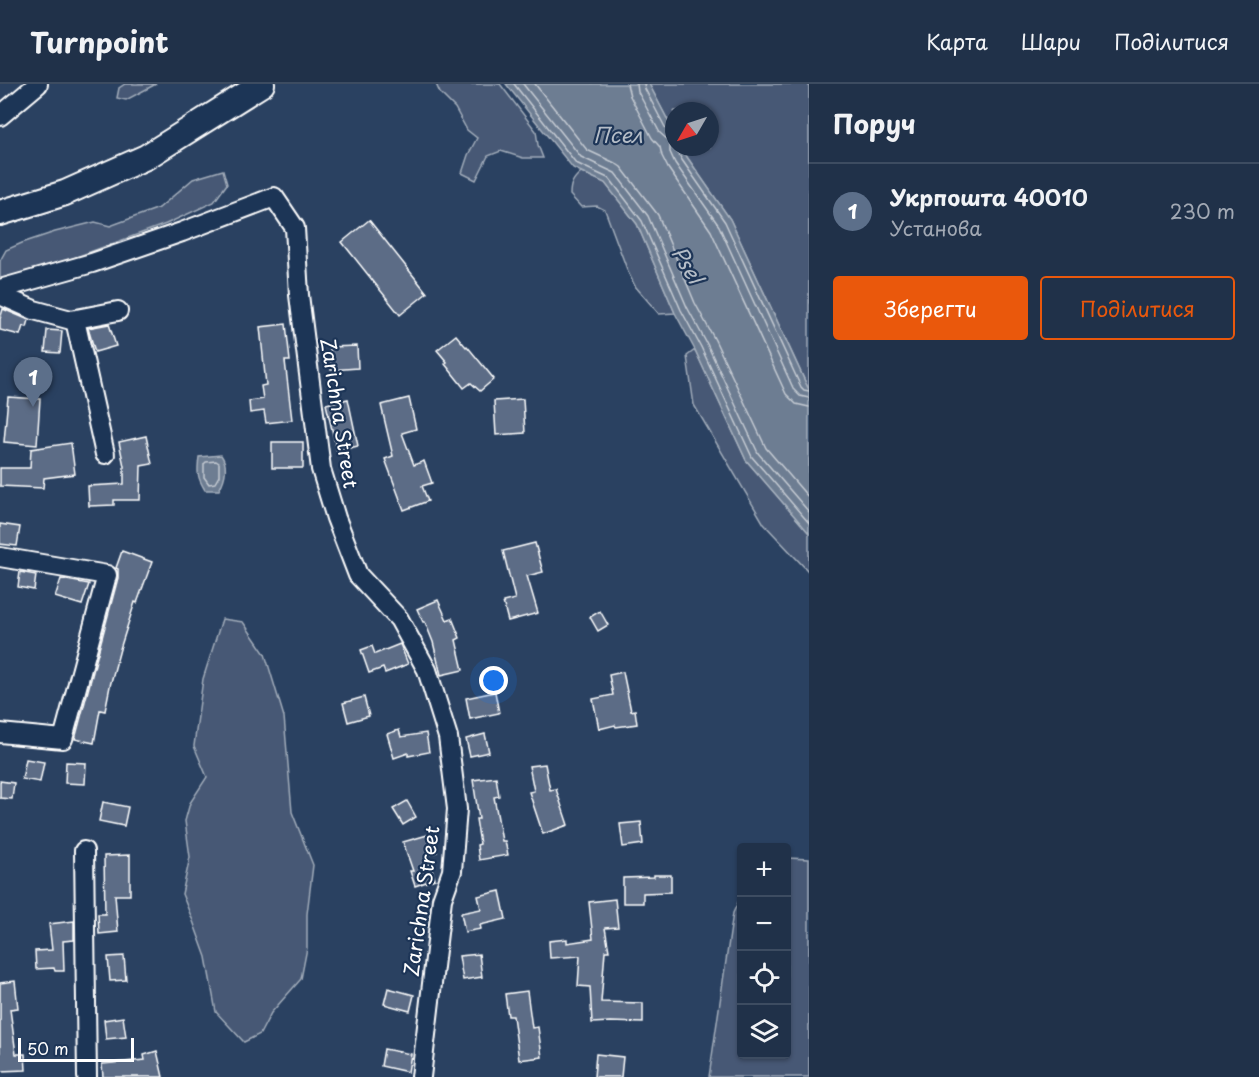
<!DOCTYPE html>
<html lang="uk">
<head>
<meta charset="utf-8">
<style>
  body { margin:0; font-family:"Playpen Sans",sans-serif; background:#283950; color:#f1f3f6 }
  .controls { position:absolute; right:18px; bottom:18px; display:grid; overflow:hidden; border-radius:6px; box-shadow:0 2px 4px #0004 }
  .controls button { width:54px; height:54px; display:grid; place-items:center; padding:0; border:0; border-bottom:2px solid #3d4c61; background:#203149; color:#f1f3f6; font:30px sans-serif }
  .compass { position:absolute; left:665px; top:18px; width:54px; height:54px; border-radius:50%; background:#203149; box-shadow:0 2px 4px #0004; rotate:231deg }
  .scale { position:absolute; left:18px; bottom:15px; width:116px; box-sizing:border-box; padding-left:6px; border:3px solid #fff; border-top:0; font-size:16px; line-height:21px; white-space:nowrap; color:#fff; -webkit-text-stroke:4px #1d3557; paint-order:stroke }
  .you { position:absolute; left:494px; top:597px; width:21px; height:21px; margin:-15px; border:4px solid #fff; border-radius:50%; background:#1a73e8; box-shadow:0 0 0 9px #1a73e833 }
  .badge { display:grid; place-items:center; width:39px; height:39px; border-radius:50%; background:#ea580c; color:#fff; font-size:20px; font-weight:700 }
  .pin { position:absolute; translate:-50% -50px; filter:drop-shadow(0 2px 3px #0008) }
  .pin::after { content:''; position:absolute; top:32px; width:21px; height:18px; background:inherit; clip-path:polygon(0 0,100% 0,50% 100%) }
  .list { margin:0; padding:0; list-style:none }
  h2 { display:flex; justify-content:space-between; align-items:center; height:78px; margin:0; padding:0 24px; font-size:26px }
  h2 small { font-size:20px; font-weight:400; color:#a2a9b4 }
  .list li { display:grid; grid-template-columns:39px 1fr auto; gap:18px; align-items:center; box-sizing:border-box; height:96px; padding:0 24px; border-top:2px solid #3d4c61 }
  .list b { display:block; font-size:22px; white-space:nowrap }
  .list p { margin:0; font-size:20px; white-space:nowrap; color:#a2a9b4 }
  .list em { font-size:20px; font-style:normal; color:#a2a9b4 }
  .actions { display:flex; gap:12px; padding:18px 24px }
  .actions a { flex:1; padding:14px 0; border:2px solid #ea580c; border-radius:6px; text-align:center; font-size:21px; color:#ea580c }
  .actions .main { background:#ea580c; color:#fff }
  .icon { flex:none; width:33px; height:33px; fill:none; stroke:currentColor; stroke-width:2; stroke-linecap:round; stroke-linejoin:round }
  .map { position:relative; flex:none; width:809px; height:993px; overflow:hidden }
  header { display:flex; align-items:center; gap:36px; box-sizing:border-box; height:84px; padding:0 30px; background:#203149; border-bottom:2px solid #3d4c61 }
  header strong { font-size:28px }
  nav { display:flex; gap:33px; margin-inline-start:auto; font-size:21px }
  main { display:flex }
  aside { flex:1; background:#203149 }
  .map>svg:first-child { display:block }
</style>
</head>
<body>
<header>
<strong>Turnpoint</strong>
<nav><a>Карта</a><a>Шари</a><a>Поділитися</a></nav>
</header>
<main>
<div class="map">
<svg width="809" height="993" viewBox="0 0 809 993">
  <rect width="100%" height="100%" fill="#2a4161"/>
  <filter id="ink" filterUnits="userSpaceOnUse"><feTurbulence type="fractalNoise" baseFrequency=".0167" numOctaves="2"/><feDisplacementMap in="SourceGraphic" scale="12" xChannelSelector="R" yChannelSelector="G"/><feConvolveMatrix kernelMatrix="1 2 1 2 8 2 1 2 1" color-interpolation-filters="sRGB"/></filter>
  <g filter="url(#ink)">
    <!-- green -->
    <g fill="#465975" stroke="#a2acba" stroke-width="1.5">
      <path d="M125,0H156L126,16L117,14L119,4Z"/>
      <path d="M436,0H500L536,47L538,61L543,74H523L501,67L488,72L476,96L462,89L468,71L477,54L467,46L455,24L440,9Z"/>
      <path d="M649,0H809V306L730,135L687,73L682,63H710V27H674V48Z"/>
      <path d="M223,86L227,100L214,118L166,140L8,198L0,195V177L6,166L22,159L55,148L95,138L110,142L159,124L193,95Z"/>
      <path d="M581,88L605,99L637,140L675,229L659,230L635,202L628,188L605,126L597,122L581,123L570,111C570,100 573,95 581,88Z"/>
      <path d="M695,266L746,376L809,449V488L764,440L694,321L687,272Z"/>
      <path d="M222,535L243,538L265,570L284,633L292,728L313,781L307,830V864L301,895L271,929L260,950L244,958L216,928L206,873L193,837L182,810L190,773L185,737L190,719L207,693L194,662L203,595Z"/>
      <path d="M787,774L809,775V993H709L733,829L741,812L742,970H786Z"/>
    </g>
    <!-- water -->
    <g fill="#6d7d92" stroke="#a7b1be" stroke-width="1.5">
      <path d="M506,0H649L674,48V63H682L687,73L730,135L809,306V449L746,376L695,266L675,229L637,140L605,99L573,84Z"/>
      <path d="M221,371C229,382 225,395 219,406H205C197,393 197,388 199,373Z"/>
    </g>
    <g fill="none" stroke-linecap="round" stroke-linejoin="round">
      <!-- shore -->
      <g stroke="#c5cbd3" stroke-width="1.5">
        <path d="M514,0L576,79L610,95L642,137L681,226L701,263L752,373L809,439"/>
        <path d="M523,0L581,73L615,89L648,132L687,223L707,260L758,369L809,428"/>
        <path d="M535,0L587,66L615,79L621,83L658,131L695,219L715,256L766,364L809,414"/>
        <path d="M627,0L630,12L652,54L660,63L662,72L668,84L711,147L786,310L796,320L809,323"/>
        <path d="M637,0L638,8L660,49L670,58V68L675,79L719,142L794,306L800,312L809,314"/>
        <path d="M644,0L645,5L666,45L669,48L674,49"/>
        <path d="M677,63V67L682,76L725,138L801,303L804,306L809,307"/>
        <path d="M216,377L219,379V392L215,399L209,400L204,393V380L206,378Z"/>
      </g>
    </g>
    <!-- building -->
    <g fill="#5b6c86" stroke="#fff" stroke-width="1.5">
      <path d="M369,136L427,209L400,231L342,158Z"/>
      <path d="M3,225L29,236L27,243L23,242L20,251L0,246V235Z"/>
      <path d="M109,240L116,262L95,268L88,244Z"/>
      <path d="M286,240L290,277H285L292,336L266,339L264,327L250,329L249,317L263,315L261,302L266,301L260,243Z"/>
      <path d="M47,246L62,247L60,269L45,268Z"/>
      <path d="M456,251L466,263L467,262L494,295L480,307L471,299L464,304L445,280L447,278L437,266Z"/>
      <path d="M357,262L358,284L331,286L330,263Z"/>
      <path d="M8,313L40,315L37,361L4,358Z"/>
      <path d="M409,314L416,345L402,349L414,381L424,377L432,399L422,402L428,417L404,426L385,375L393,372L381,321Z"/>
      <path d="M348,315L358,362L337,367L326,320Z"/>
      <path d="M523,315L525,349L496,351L494,317Z"/>
      <path d="M146,352L152,380L141,382L140,416H114V421L89,422L88,402L124,400V382L119,358Z"/>
      <rect x="272" y="358" width="31" height="26"/>
      <path d="M71,359L75,390L44,394L43,404L0,402V384H30L31,365Z"/>
      <path d="M0,440L20,443L17,462L0,460Z"/>
      <path d="M535,459L543,488L527,492L538,529L508,537L503,518L515,515L503,467Z"/>
      <path d="M122,467L152,478L137,519L135,518L120,565L110,602L105,627L100,626L94,659L75,655L118,494V485L116,484Z"/>
      <path d="M20,488L36,491L34,506L18,503Z"/>
      <path d="M61,495L89,500L82,521L55,513Z"/>
      <path d="M438,516L447,536L452,534L460,554L456,556L463,586L441,591L433,558L425,538H423L417,525Z"/>
      <path d="M600,527L608,541L598,547L590,533Z"/>
      <path d="M400,560L408,580L385,589L383,584L369,589L361,566L372,562L375,570Z"/>
      <path d="M623,588L631,627L635,626L637,640L616,643L615,641L599,645L593,615L613,611L609,591Z"/>
      <path d="M495,608L499,629L470,635L466,614Z"/>
      <path d="M364,613L369,632L348,638L343,619Z"/>
      <path d="M399,646L401,653L426,649L429,668L408,672V669L394,674L387,650Z"/>
      <path d="M485,650L489,668L470,672L466,655Z"/>
      <path d="M26,675L44,678L40,698L22,695Z"/>
      <path d="M66,678L86,679L85,700L65,699Z"/>
      <path d="M545,680L550,706L556,705L568,741L543,750L529,708L534,707L529,682Z"/>
      <path d="M496,693L499,712L494,713L502,757H505L508,771L479,776L477,761L480,760L476,735H479L473,696Z"/>
      <path d="M0,697L14,699L12,715L0,714Z"/>
      <path d="M407,717L416,733L403,741L393,725Z"/>
      <path d="M103,718L128,723L124,742L99,737Z"/>
      <path d="M641,738L643,760L623,763L620,740Z"/>
      <path d="M431,750L437,768L427,771L435,795L415,802L410,787H413L403,758Z"/>
      <path d="M130,771V811H115L118,848L99,850L98,830H105L104,772Z"/>
      <path d="M654,791H671V808L643,809V819H623V794L654,793Z"/>
      <path d="M500,807L506,835L480,841L481,845L465,848L461,829L481,825L478,812Z"/>
      <path d="M615,815L618,843L605,844L609,867H605L601,918L643,919V939L610,938L592,939L590,903L578,902L580,872L550,874L549,857L567,855V859L593,855L589,818Z"/>
      <path d="M74,837V856L63,857L64,887H55L54,884L36,885L35,867L52,866L49,840Z"/>
      <path d="M479,870L482,893L463,896L459,872Z"/>
      <path d="M124,872L126,896L110,897L108,873Z"/>
      <path d="M15,897L18,924L10,925L16,970H25L26,986L0,987V899Z"/>
      <path d="M388,904L414,911L410,927L384,920Z"/>
      <path d="M527,907L532,944L538,943L542,973L519,976L513,932H508L505,910Z"/>
      <path d="M123,933L126,953L106,955L104,936Z"/>
      <path d="M384,965L411,970L408,988L381,982Z"/>
      <path d="M157,967L163,993H103L102,980L145,976L144,971Z"/>
      <path d="M596,970L623,973L621,993H594Z"/>
    </g>
    <g fill="none" stroke-linecap="round" stroke-linejoin="round">
      <defs>
        <g id="minor">
          <path d="M0,32L38,0"/>
          <path d="M0,205L92,179L182,148L274,113L295,144L299,211L321,385L336,434L358,491L399,535L427,586L448,653L457,725L452,787L442,815L421,993"/>
          <path d="M0,211L34,226L71,236L118,227"/>
          <path d="M75,236L105,370"/>
          <path d="M0,473L107,491L63,655L0,649"/>
          <path d="M84,767L87,993"/>
        </g>
        <path id="major" d="M0,129L65,109L146,73L262,0"/>
      </defs>
      <!-- minor casing -->
      <use href="#minor" stroke="#fff" stroke-width="22"/>
      <!-- major casing -->
      <use href="#major" stroke="#fff" stroke-width="28"/>
      <!-- minor -->
      <use href="#minor" stroke="#1d3557" stroke-width="18"/>
      <!-- major -->
      <use href="#major" stroke="#1d3557" stroke-width="24"/>
    </g>
  </g>
  <g text-anchor="middle" dominant-baseline="central" stroke-width="4.5" stroke-linejoin="round" paint-order="stroke">
    <!-- street labels -->
    <g font-size="20" fill="#fff" stroke="#1d3557">
      <text transform="translate(340 329) rotate(81)">Zarichna Street</text>
      <text transform="translate(421 817) rotate(-82)">Zarichna Street</text>
    </g>
    <!-- water labels -->
    <g font-size="21" font-style="italic" fill="#b6bec8" stroke="#1d3557">
      <text x="618" y="50">Псел</text>
      <text transform="translate(688 180) rotate(59)">Psel</text>
    </g>
  </g>
</svg>
<div class="controls">
<button>+</button>
<button>−</button>
<button><svg class="icon" aria-label="locate" viewBox="0 0 24 24"><circle cx="12" cy="12" r="6"/><path d="M12 2v4M12 18v4M2 12h4M18 12h4"/></svg></button>
<button><svg class="icon" aria-label="layers" viewBox="0 0 24 24"><path d="M12 4l9 5-9 5-9-5zM3 14l9 5 9-5"/></svg></button>
</div>
<svg class="compass" viewBox="-18 -18 36 36"><path d="M0-13l5 13h-10z" fill="#e53935"/><path d="M0 13l5-13h-10z" fill="#a2a9b4"/></svg>
<div class="scale">50 m</div>
<div class="you"></div>
<div class="pin badge" style="left:33px;top:323px;background:#5c6f8a">1</div>
</div>
<aside>
<h2>Поруч<small></small></h2>
<ul class="list">
<li><span class="badge" style="background:#5c6f8a">1</span><div><b>Укрпошта 40010</b><p>Установа</p></div><em>230 m</em></li>
</ul>
<div class="actions"><a class="main">Зберегти</a><a>Поділитися</a></div>
</aside>
</main>
</body>
</html>
